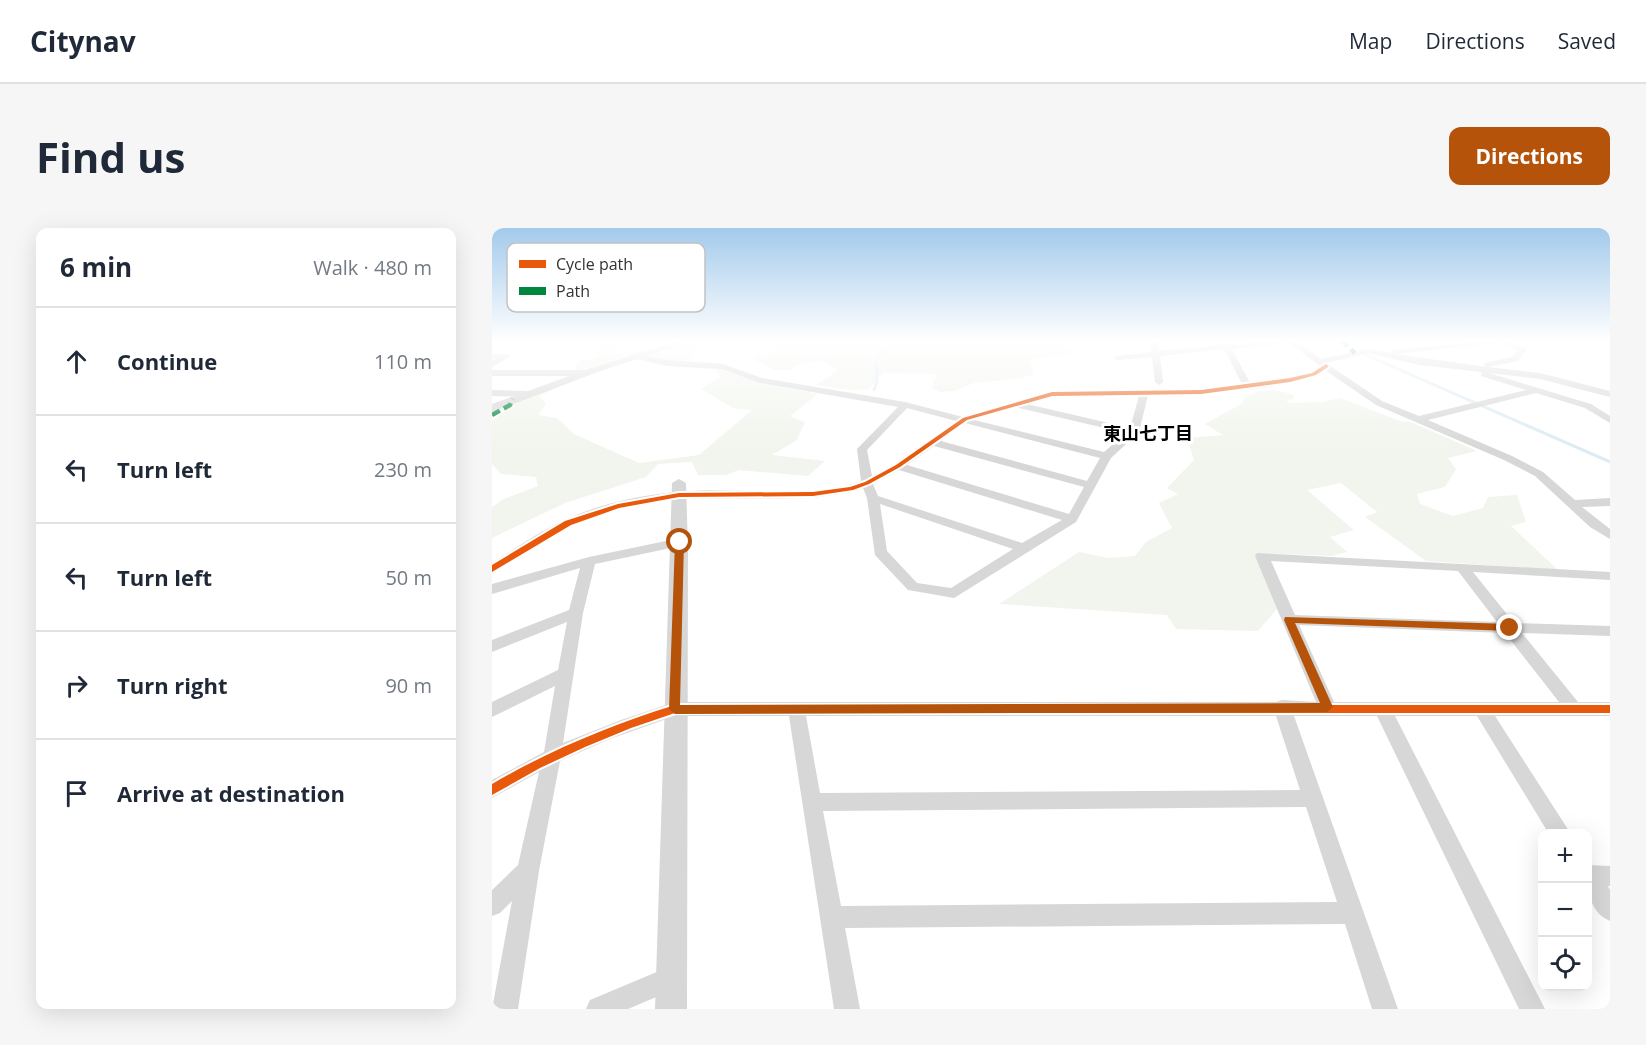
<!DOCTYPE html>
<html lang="en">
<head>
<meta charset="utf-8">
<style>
  body { margin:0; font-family:"Open Sans","Noto Sans JP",sans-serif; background:#f6f6f7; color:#1f2937 }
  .controls { position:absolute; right:18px; bottom:18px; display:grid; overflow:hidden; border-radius:12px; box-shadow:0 6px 24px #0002 }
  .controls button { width:54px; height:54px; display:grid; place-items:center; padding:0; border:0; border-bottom:2px solid #e0e1e3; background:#fff; color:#1f2937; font:30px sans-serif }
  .stop { position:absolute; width:18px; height:18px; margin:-14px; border:4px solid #b45309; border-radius:50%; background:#fff }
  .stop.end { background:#b45309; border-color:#fff; box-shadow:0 2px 6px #0008 }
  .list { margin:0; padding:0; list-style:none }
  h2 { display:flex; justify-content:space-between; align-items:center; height:78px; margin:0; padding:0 24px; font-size:26px }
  h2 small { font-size:20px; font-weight:400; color:#747a83 }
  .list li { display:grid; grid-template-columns:39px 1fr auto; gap:18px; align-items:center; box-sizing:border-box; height:108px; padding:0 24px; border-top:2px solid #e0e1e3 }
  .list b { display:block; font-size:22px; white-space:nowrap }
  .list em { font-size:20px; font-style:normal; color:#747a83 }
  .icon { flex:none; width:33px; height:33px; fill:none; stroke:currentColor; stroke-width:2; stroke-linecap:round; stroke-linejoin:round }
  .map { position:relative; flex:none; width:1118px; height:781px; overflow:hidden; border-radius:12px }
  header { display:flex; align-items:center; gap:36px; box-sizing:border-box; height:84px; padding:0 30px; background:#fff; border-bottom:2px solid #e0e1e3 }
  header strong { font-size:28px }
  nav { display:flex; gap:33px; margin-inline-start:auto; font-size:21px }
  .intro { display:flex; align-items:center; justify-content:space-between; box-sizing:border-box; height:144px; padding:0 36px }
  h1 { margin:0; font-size:42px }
  .button { padding:15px 27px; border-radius:12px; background:#b45309; color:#fff; font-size:21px; font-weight:700 }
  main { display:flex; gap:36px; padding:0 36px }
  aside { flex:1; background:#fff; border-radius:12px; box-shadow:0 6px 24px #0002 }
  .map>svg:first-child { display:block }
</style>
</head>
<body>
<header>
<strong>Citynav</strong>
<nav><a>Map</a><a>Directions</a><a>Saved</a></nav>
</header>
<div class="intro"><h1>Find us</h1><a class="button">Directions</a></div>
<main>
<aside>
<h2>6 min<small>Walk · 480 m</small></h2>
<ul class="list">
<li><svg class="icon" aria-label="ahead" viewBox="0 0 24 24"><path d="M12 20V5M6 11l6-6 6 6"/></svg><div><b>Continue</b></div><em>110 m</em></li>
<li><svg class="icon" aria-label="left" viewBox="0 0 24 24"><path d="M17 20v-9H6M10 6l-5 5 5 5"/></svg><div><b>Turn left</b></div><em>230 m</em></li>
<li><svg class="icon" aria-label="left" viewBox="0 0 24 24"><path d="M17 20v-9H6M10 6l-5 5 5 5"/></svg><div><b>Turn left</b></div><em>50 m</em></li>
<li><svg class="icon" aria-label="right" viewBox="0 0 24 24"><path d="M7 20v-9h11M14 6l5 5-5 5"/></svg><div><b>Turn right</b></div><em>90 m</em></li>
<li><svg class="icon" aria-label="arrive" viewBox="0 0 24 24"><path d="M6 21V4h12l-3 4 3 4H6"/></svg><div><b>Arrive at destination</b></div></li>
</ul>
</aside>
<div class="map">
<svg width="1118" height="781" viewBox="0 0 1118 781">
  <rect width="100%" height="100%" fill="#fff"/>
  <!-- green -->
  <g fill="#f1f5ed">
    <path d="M125,112H162L124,121V126L196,114L205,121L198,133L177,132L148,127L88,142L82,139L88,133L106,129V126H102L110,117L126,115Z"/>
    <path d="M285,112H560L562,115L580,122L581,126C566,132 551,125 537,134L542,146L530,150L482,155L462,163L448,164L440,160L445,146L391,145L377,161L359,162L324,157L346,142L329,133L311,135L297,142H282L261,131L281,121Z"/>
    <path d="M187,138L225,140L269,155L326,166L298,188L313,194L305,212L280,227L333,233L316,248L247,242L234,247H206L200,234L166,236L154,249L73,275L0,310V279L12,271L46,258L44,249L9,246L0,236V193L28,172L70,157L48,168L54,176L46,187L65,190L82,206L147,235L207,227L260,182L241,180L209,161L228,149L226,144L221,141L184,139Z"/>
    <path d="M783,162L802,167V171L794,173L797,175L830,174L848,170L908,193L919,194L985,223L956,230L964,241L953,259L925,266L928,276L961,288L991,280L996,269L1025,267L1034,294L1019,298L1066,342L934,333L873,289L885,284L849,255L815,262L862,302L838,309L855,324L840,328L764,325L785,381L766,403L684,401L675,387L507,376L587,324L616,330L643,328L654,314L680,300L667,275L686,266L675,260L702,232L695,210L731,207L713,196L749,176L753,169L766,163Z"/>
  </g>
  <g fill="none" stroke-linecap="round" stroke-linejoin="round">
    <!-- stream -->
    <g stroke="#ddebf3" stroke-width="3">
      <path d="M872,126L1118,234"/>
      <path d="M382,162L385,154L384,130L396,119L411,112"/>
    </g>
    <!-- minor -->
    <g fill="#d7d7d7" fill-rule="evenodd">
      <path d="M190,112H201L155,128L175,132L231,136L270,150L413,174L471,189L560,163L709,161L750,156L732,121L668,128L671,154L667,157L663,154L660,129L625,132L621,130L625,128L659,124L658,112H666L667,123L730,117L727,112H735L737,116L804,112L829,131L876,121L899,125V122H902L999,112H1013L1035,121L1026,133L996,139L1048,145L1118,163V169L1048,151L997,145L1099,176L1118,188V195L1093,180L1044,165L936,192L1020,228L1051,244L1083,272L1118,270V278L1090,279L1118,301V311L1098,299L1043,248L1012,232L884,177L833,142C801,164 697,167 656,167L647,204L619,230L584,294L462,370L416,362L383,327L375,270L371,260L359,264L321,270L187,271L129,281L80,298L0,345V335C23,321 46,304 71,293C105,276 149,267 186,264C246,257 312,274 369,253L365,221L406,179L268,155L230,141L175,138L145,131L94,148H0V142H93ZM797,115L828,138C808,151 781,152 758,155L740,121ZM1008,115L1026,122L1020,129L993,135L992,137L995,139L903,126ZM876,125L927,137L990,144L989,148L1034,162L927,188L890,173L834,135ZM647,168L638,200L535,176L560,169ZM524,179L527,180L634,205L612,224L482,192ZM415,180L464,193L402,236L380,248L375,222ZM473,195L608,230L595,253L449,213ZM442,218L592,259L577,286L415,237ZM407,242L570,292L530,315L386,268L381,256ZM388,276L521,321L459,360L425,355L395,323Z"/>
      <path d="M0,126H15L19,128L0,139V133L4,130H0Z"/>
      <path d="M0,162L34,163L39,166L34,169L0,168Z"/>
      <path d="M188,310L193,311L195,314L193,317L103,336L91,385L71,515L129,492L183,474H784L790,472L824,474L763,328L765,325L1118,344V352L981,344L1022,395L1118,398V408L1030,405L1086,474H1118V488H1003L1079,606H1057L985,488H903L1053,781H1027L885,488H802L906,781H880L853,696L353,700L368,781H342L297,488H183L118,511L68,533L47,643L26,781H0L20,673L8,685L0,688V662L26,637L47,544L0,570V552L52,524L63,458L0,489V474L66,442L75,394L0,424V412L77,382L88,340L0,366V356L97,329ZM779,333L966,343L1005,394L803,387ZM807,397L1013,405L1067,474H842ZM314,488H784L808,562L328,565ZM814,579L845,674L349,678L331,583Z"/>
      <path d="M1096,637L1118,638V658H1116L1118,662V693C1096,684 1094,657 1096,637Z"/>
      <path d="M179,738L188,741L191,750L188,759L136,781H94L98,772Z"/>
    </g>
    <!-- tertiary -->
    <g fill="#d7d7d7" fill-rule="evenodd">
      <path d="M94,142L100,145L98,147L0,184V176Z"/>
      <path d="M187,251L194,255L196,321L195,781H163L180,255Z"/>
    </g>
    <!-- quiet -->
    <g stroke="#00873e" stroke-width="4.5" stroke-dasharray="9 4.5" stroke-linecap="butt">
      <path d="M849,112L863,125"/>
      <path d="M0,187L18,177L21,171"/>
    </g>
    <defs>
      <g id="cycleway">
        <path d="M834,136L837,138L836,139L824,147L798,154L709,166L560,168L475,192L408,239L377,256L361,262L321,268L187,269L127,280L79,297L0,344V337L73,293L126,276L187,265L321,264L358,259L373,254L404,237L471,190L560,164L709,162L798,150L820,145Z"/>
        <path d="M183,477H1118V485H183L139,500L93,519L48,540L0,567V556C58,522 119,497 183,477Z"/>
      </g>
    </defs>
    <!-- cycleway casing -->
    <use href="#cycleway" stroke="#fff" stroke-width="4"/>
    <!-- cycleway -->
    <use href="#cycleway" fill="#e8590c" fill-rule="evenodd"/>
  </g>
  <!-- sky -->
  <linearGradient id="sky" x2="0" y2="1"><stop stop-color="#a3caec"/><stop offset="0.51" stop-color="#fff"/><stop offset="1" stop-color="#fff" stop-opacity="0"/></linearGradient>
  <rect width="1118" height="221" fill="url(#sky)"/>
  <!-- route -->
  <path fill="#b45309" d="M188,311L192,314L188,477L828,475L792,392L793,389L1018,396L1023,400L1018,403L803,395L841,479L835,484L183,486L177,481L183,314Z"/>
  <g text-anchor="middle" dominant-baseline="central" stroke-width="6" stroke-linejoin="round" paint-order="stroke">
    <!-- far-neighbourhood labels -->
    <g font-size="18" font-weight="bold" fill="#000" stroke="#fff">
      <text x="656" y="205">東山七丁目</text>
    </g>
  </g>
  <!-- legend -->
  <rect x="15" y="15" width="198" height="69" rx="9" fill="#fff" stroke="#c2c2c2" stroke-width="1.5"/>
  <rect x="27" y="32" width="27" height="8" fill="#e8590c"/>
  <rect x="27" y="59" width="27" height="8" fill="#00873e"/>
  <g font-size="16" fill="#333">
    <text x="64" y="42">Cycle path</text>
    <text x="64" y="69">Path</text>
  </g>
</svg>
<div class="controls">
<button>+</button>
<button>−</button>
<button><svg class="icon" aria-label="locate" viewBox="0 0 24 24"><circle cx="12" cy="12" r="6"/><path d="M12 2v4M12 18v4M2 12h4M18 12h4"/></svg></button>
</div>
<div class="stop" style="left:188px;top:314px"></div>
<div class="stop end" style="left:1018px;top:400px"></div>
</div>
</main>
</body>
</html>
